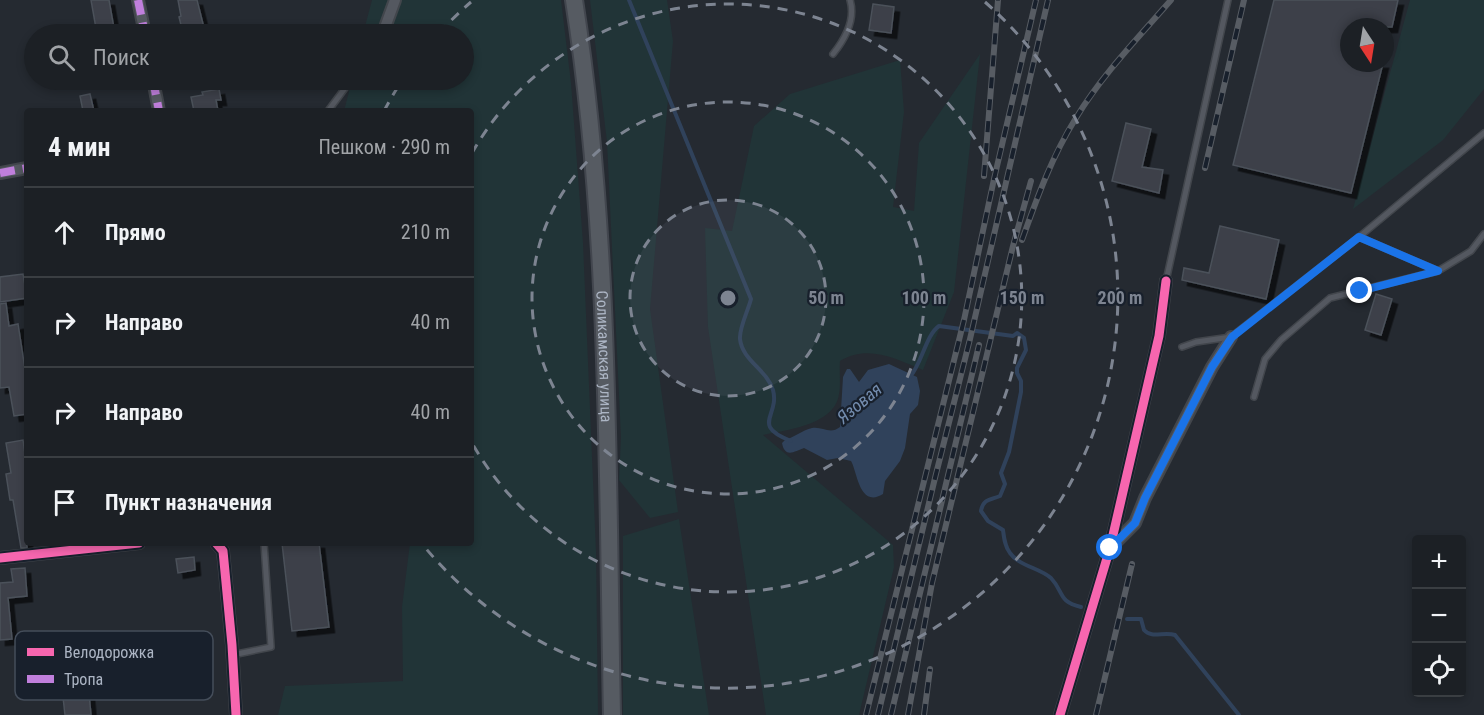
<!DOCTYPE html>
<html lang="ru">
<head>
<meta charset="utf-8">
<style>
  body { margin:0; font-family:"Roboto Condensed",sans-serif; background:#25282d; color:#f1f3f6 }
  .controls { position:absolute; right:18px; bottom:18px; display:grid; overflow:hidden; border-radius:6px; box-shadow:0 3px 9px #0003 }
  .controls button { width:54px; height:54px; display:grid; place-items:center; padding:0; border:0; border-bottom:2px solid #3a3e42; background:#1c2025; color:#f1f3f6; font:30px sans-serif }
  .compass { position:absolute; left:1340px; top:18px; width:54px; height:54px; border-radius:50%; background:#1c2025; box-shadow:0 3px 9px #0003; rotate:168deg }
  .stop { position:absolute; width:18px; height:18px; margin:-14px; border:4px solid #1a73e8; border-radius:50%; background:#fff }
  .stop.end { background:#1a73e8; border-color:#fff; box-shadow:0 2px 6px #0008 }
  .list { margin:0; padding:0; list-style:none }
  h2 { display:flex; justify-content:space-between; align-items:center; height:78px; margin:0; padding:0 24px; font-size:26px }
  h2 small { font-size:20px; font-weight:400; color:#a0a3a7 }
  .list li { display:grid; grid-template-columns:39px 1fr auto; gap:18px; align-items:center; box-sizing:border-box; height:90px; padding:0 24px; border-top:2px solid #3a3e42 }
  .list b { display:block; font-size:22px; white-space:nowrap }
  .list em { font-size:20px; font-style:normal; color:#a0a3a7 }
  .icon { flex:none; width:33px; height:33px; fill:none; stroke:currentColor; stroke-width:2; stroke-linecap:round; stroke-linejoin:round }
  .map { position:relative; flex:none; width:1484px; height:715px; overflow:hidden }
  .search { position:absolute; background:#1c2025; box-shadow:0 3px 9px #0003; left:24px; top:24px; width:450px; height:66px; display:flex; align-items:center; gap:15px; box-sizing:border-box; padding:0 21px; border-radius:33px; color:#a0a3a7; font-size:22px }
  .panel { position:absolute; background:#1c2025; box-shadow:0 3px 9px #0003; left:24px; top:108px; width:450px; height:438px; border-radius:6px }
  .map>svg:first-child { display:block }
</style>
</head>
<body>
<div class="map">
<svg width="1484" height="715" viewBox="0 0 1484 715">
  <defs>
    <filter id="shadow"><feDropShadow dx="5.5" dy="5.5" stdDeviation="0" flood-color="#0009"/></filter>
  </defs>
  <rect width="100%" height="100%" fill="#252a31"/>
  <!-- green -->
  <g fill="#213437">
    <path d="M372,0H561L571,83L583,243L596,552L598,715H278L285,686L403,681L402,607L410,543H471V111H344L352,80H464V34H363Z"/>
    <path d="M590,0H667L673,41L650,309L678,512L650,518L619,480L621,437L607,142Z"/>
    <path d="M1410,0H1484V89L1443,140L1353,209Z"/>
    <path d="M980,54L954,292L923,370C896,359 868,344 840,361C839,372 841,384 839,394C835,425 786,430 763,435L893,545L894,567L859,715H766L708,327L705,228L732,231L754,126L790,94L900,60L904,112L893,207L914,211L919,143Z"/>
    <path d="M679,519L709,715H623V536Z"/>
  </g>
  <!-- water -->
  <path fill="#30425b" d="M889,364L917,377L920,391L918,405L910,414L905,448L900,461L885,481L883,494C859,509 857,470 851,461L838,458L827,460L804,448C795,451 785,459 782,443L785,440C794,437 803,430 812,428C822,426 830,435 840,427L843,377L847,369H850L859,382L868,370Z"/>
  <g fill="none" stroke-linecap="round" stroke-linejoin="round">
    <!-- stream -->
    <g stroke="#30425b" stroke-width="4">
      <path d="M629,0L751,299C748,311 739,328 740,339C742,360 767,370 773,390C780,416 750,425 791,441"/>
      <path d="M910,377C922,363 926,335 939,326L1013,336L1017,333L1024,338L1026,350L1017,368V373L1021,381V392L1009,452L1001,473L1005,484L1000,496C990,500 983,499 981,511L988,521L1003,530C1004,538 1005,547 1010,553C1019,566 1040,568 1051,578C1064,592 1058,602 1081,607"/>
      <path d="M1127,619H1141L1144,630C1152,639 1164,631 1175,635L1239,715"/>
    </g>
  </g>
  <!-- building -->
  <g fill="#3c4048" stroke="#4b515a" stroke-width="1.5" filter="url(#shadow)">
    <path d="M91,0H109L115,34H97Z"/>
    <path d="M178,0H197L204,28L183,33L179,17L181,16Z"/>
    <path d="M1274,0H1398L1392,27H1349V63H1383L1351,193L1233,165Z"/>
    <path d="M873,4L894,7L891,33L869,30Z"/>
    <path d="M219,89L221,100H216L218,111H194L191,97L203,95L202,92Z"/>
    <path d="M90,94L94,111H83L80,96Z"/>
    <path d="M1126,123L1151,129L1142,167L1163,170L1159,193L1112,181Z"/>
    <path d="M1220,226L1279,240L1266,299L1182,280L1184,268L1209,273Z"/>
    <path d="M23,274L27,298L0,302V277Z"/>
    <path d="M1376,294L1392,299L1381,335L1365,330Z"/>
    <path d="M6,303L9,326L18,324L27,382V414L14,416L9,387L0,388V304Z"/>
    <path d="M23,440L27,469V548H21L13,500H10L6,474L11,473L6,443Z"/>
    <path d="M282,543H319L329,627L292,631Z"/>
    <path d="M194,557L195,570L178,573L176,559Z"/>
    <path d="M25,568L27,596L8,598L12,639L0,640V583L13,582L11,569Z"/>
    <path d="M89,694L91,715H65L63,697Z"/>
  </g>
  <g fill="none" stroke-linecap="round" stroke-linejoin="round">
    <defs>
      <g id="service">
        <path d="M833,54C845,39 856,20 850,0"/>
        <path d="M328,111L351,80"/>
        <path d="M1359,237L1436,270"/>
        <path d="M1166,281L1228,0"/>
        <path d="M1182,347L1196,342L1231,337L1359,237L1484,133"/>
        <path d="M1254,397L1265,359L1281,340L1330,298L1438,271L1471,251L1484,234"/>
        <path d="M232,655L271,647L264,543"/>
      </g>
      <g id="minor">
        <path d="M138,0L145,34"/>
        <path d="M383,33L395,0"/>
        <path d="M153,80L159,111"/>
        <path d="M0,173L27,168"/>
        <path d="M216,543L223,551L232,645L236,715"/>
        <path d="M1112,546L1135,523L1145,498L1212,367L1231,337"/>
        <path d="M0,558L139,543"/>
        <path d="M1060,715L1110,548L1159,336L1166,281"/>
      </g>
      <g id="primary">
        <path id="s1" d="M574,0C611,236 607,477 612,715"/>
      </g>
    </defs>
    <!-- service casing -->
    <use href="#service" stroke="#42464c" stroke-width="8"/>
    <!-- minor casing -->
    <use href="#minor" stroke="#42464c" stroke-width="14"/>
    <!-- primary casing -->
    <use href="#primary" stroke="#42464e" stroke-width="20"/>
    <!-- service -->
    <use href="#service" stroke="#545860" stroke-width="5"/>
    <!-- minor -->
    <use href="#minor" stroke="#545860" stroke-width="10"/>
    <!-- primary -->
    <use href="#primary" stroke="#565b62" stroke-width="16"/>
    <defs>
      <g id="rail">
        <path d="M1205,168L1244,0"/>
        <path d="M984,176L998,0"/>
        <path d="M1022,240C1037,198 1052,156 1076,118C1102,75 1138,38 1171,0"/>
        <path d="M866,715L964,320L994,179L1036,0"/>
        <path d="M878,715L935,478L970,339L1048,0"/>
        <path d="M891,715L979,345"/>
        <path d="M908,715L932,583L1013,246L1031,181"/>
        <path d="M924,715L930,669"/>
        <path d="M1096,715L1132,564"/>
      </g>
    </defs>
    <!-- rail casing -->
    <use href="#rail" stroke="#575c63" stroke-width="6"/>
    <!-- rail -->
    <use href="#rail" stroke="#18202c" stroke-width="4" stroke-dasharray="11" stroke-linecap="butt"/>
    <!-- quiet -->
    <g stroke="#c07fdc" stroke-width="8" stroke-dasharray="15 8" stroke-linecap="butt">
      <path d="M138,0L145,34"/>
      <path d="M153,80L159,111"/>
      <path d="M0,173L27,168"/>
    </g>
    <defs>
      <g id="cycleway">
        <path d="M216,543L223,551L232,645L236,715"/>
        <path d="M0,558L139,543"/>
        <path d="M1060,715L1110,548L1159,336L1166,281"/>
      </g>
    </defs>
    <!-- cycleway casing -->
    <use href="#cycleway" stroke="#18202c" stroke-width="13"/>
    <!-- cycleway -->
    <use href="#cycleway" stroke="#f766af" stroke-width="9"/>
  </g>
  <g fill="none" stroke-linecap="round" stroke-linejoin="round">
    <!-- route -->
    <path stroke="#1a73e8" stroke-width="8" d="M1110,548L1135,523L1145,498L1212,367L1232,337L1359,237L1438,271L1360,291"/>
  </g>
  <!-- distance rings -->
  <circle cx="728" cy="298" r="98" fill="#7d8491" fill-opacity=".12"/>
  <g fill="none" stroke="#7d8491" stroke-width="3" stroke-dasharray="10 8">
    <circle cx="728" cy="298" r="98"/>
    <circle cx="728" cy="298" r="196"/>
    <path d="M472 153A294 294 0 1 1 472 443"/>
    <path d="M384 111A392 392 0 0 1 401 82M439 33A392 392 0 0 1 471 2M985 2A392 392 0 1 1 423 545"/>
  </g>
  <g text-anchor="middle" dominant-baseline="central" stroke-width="4.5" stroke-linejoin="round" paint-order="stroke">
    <!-- street labels -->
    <g font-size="16" fill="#acb5c4" stroke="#18202c">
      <text stroke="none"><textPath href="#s1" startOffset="358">Соликамская улица</textPath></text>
    </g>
    <!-- water labels -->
    <g font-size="18" font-style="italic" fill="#738cae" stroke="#18202c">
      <text transform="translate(859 403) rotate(-40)">Язовая</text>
    </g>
  </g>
  <!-- legend -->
  <rect x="15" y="631" width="198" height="69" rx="9" fill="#18202c" stroke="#444d5a" stroke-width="1.5"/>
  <rect x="27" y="648" width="27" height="8" fill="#f766af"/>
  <rect x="27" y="675" width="27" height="8" fill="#c07fdc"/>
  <g font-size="16" fill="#acb5c4">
    <text x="64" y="658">Велодорожка</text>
    <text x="64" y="685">Тропа</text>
  </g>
  <circle cx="728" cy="298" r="9" fill="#7d8491" stroke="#18202c" stroke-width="3"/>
  <g font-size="18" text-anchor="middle" font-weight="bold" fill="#7d8491" stroke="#18202c" stroke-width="4.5" stroke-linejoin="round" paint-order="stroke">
    <text x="826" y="304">50 m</text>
    <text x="924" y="304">100 m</text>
    <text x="1022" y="304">150 m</text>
    <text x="1120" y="304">200 m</text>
  </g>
</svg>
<div class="controls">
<button>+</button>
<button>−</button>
<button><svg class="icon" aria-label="locate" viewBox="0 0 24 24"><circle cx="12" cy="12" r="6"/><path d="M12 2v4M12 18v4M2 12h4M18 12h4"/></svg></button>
</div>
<svg class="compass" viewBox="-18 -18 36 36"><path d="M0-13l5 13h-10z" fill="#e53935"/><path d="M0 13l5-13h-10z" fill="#a0a3a7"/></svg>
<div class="stop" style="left:1110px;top:548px"></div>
<div class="stop end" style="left:1360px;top:291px"></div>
<div class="search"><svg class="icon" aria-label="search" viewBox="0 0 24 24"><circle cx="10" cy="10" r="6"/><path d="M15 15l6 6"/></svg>Поиск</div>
<section class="panel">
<h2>4 мин<small>Пешком · 290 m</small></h2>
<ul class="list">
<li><svg class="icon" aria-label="ahead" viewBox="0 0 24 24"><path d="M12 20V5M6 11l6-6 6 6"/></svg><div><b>Прямо</b></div><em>210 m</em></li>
<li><svg class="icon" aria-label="right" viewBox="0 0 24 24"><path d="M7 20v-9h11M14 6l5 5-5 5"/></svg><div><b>Направо</b></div><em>40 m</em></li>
<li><svg class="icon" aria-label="right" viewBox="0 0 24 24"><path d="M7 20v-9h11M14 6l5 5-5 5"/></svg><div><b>Направо</b></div><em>40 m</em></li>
<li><svg class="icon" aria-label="arrive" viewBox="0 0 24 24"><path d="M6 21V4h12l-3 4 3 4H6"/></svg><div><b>Пункт назначения</b></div></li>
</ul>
</section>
</div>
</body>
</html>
